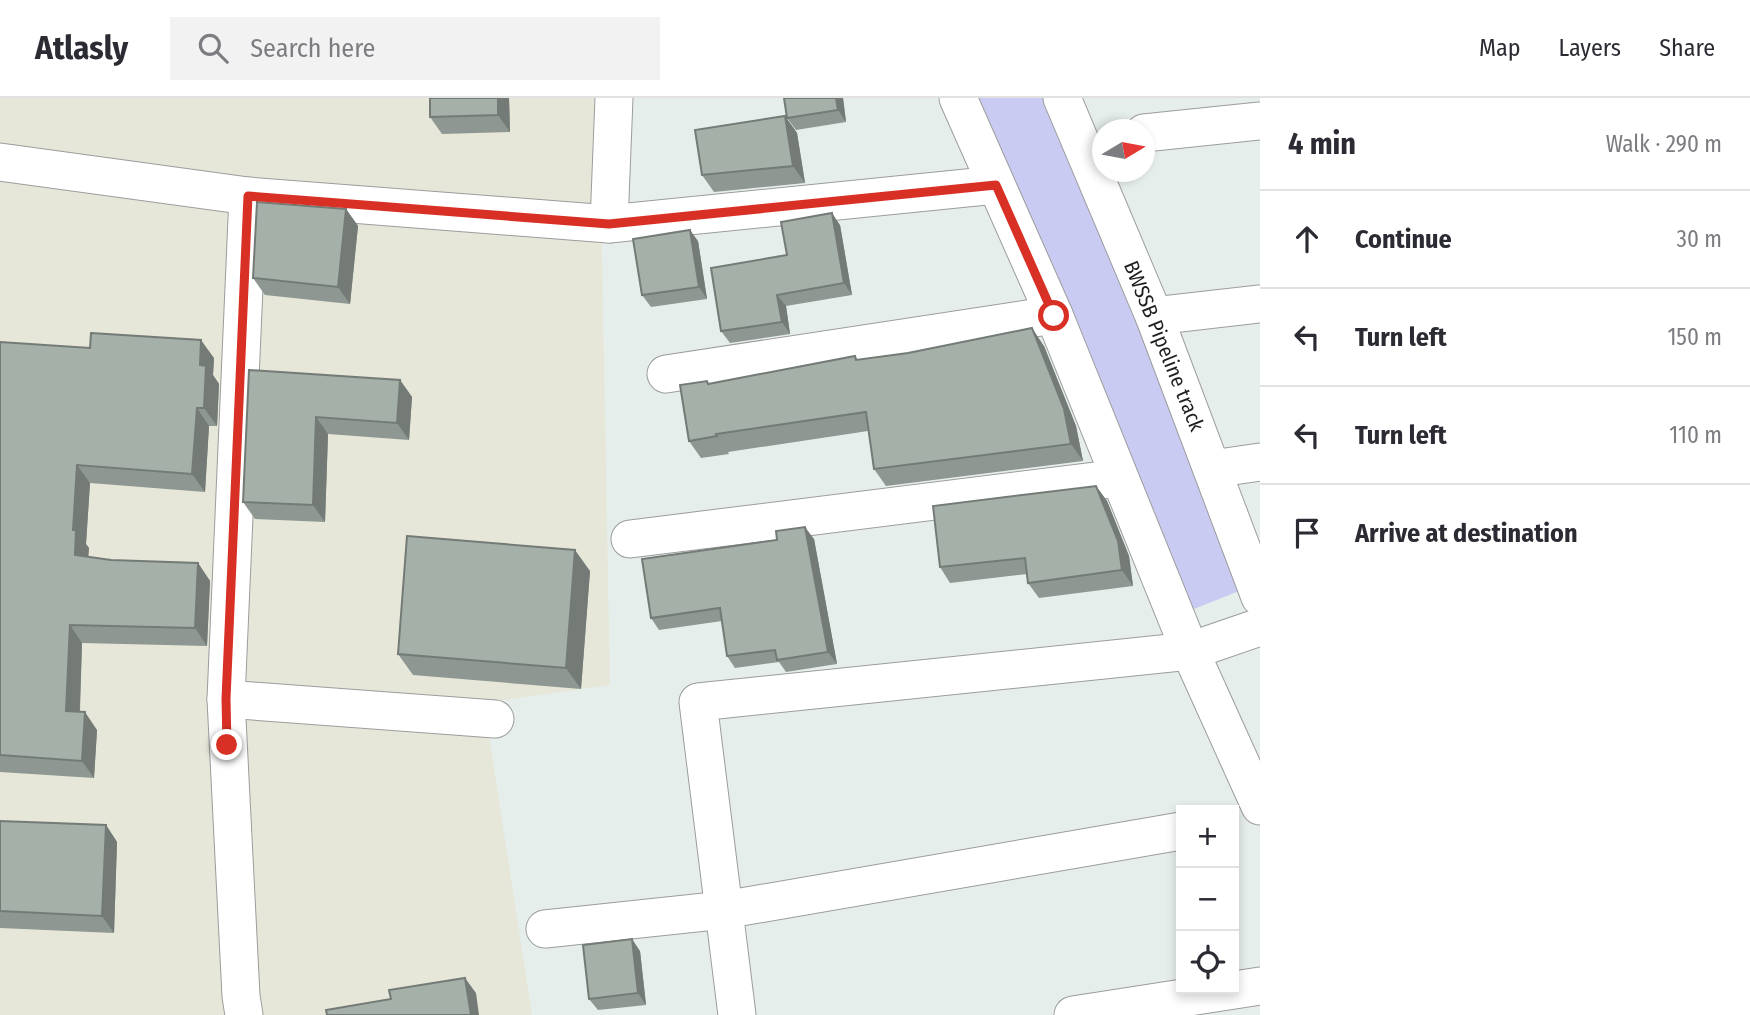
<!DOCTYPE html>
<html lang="en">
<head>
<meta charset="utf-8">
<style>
  body { margin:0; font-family:"Fira Sans Condensed",sans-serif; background:#f2f2f3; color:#2b2b33 }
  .controls { position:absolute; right:21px; bottom:21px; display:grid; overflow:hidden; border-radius:0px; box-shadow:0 4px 10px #0003 }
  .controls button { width:63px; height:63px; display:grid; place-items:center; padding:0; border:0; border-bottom:2px solid #e1e1e2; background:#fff; color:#2b2b33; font:35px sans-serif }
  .compass { position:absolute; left:1092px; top:21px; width:63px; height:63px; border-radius:50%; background:#fff; box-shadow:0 4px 10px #0003; rotate:80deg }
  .stop { position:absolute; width:21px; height:21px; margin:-16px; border:5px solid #d93025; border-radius:50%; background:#fff }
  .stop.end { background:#d93025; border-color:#fff; box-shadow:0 2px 7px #0008 }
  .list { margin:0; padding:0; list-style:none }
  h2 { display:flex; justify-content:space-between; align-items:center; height:91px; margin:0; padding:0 28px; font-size:30px }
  h2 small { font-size:23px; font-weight:400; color:#7c7c81 }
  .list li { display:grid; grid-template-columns:46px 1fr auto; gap:21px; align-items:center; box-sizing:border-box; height:98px; padding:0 28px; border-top:2px solid #e1e1e2 }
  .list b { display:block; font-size:26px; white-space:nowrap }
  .list em { font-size:23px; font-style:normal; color:#7c7c81 }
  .icon { flex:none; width:38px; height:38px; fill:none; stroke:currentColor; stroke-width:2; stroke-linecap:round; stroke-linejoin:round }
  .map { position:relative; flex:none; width:1260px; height:917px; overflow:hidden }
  header { display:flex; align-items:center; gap:42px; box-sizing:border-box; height:98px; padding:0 35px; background:#fff; border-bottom:2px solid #e1e1e2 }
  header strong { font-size:33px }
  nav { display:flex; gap:38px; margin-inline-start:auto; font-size:24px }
  .search { width:490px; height:63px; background:#f2f2f3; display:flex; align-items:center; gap:18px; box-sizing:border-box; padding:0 24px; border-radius:0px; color:#7c7c81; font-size:26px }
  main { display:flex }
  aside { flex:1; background:#fff }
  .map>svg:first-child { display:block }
</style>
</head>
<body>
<header>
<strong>Atlasly</strong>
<div class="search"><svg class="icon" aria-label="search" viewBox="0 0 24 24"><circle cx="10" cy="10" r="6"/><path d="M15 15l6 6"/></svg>Search here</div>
<nav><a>Map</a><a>Layers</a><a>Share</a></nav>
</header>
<main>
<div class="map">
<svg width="1260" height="917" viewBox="0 0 1260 917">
  <rect width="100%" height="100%" fill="#e6eeeb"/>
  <!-- industrial -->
  <path fill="#e6e7d9" d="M0,0H599L610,587L484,605L532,917H0Z"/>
  <!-- park -->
  <path fill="#c9cbf3" d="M979,0H1049L1249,489L1189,513Z"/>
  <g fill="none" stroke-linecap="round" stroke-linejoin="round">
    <defs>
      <g id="minor">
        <path d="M958,0L1054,217L1190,553L1260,708"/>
        <path d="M1062,0L1154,218L1260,499"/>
        <path d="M1144,35L1260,23"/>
        <path d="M0,64L248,98L609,126L996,87"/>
        <path d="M609,126L614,0"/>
        <path d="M1154,218L1260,206"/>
        <path d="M666,276L1054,217"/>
        <path d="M1212,371L1260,364"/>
        <path d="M630,441L1119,380"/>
        <path d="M226,601L495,621"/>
        <path d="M545,831L724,812L1181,733"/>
        <path d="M244,917L241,898L226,601L248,98"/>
        <path d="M737,917L698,604L1190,553L1260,529"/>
        <path d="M1073,917L1260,888"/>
      </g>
    </defs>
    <!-- minor casing -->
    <use href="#minor" stroke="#9c9c9c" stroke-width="39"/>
    <!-- minor -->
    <use href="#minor" stroke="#fff" stroke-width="37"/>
  </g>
  <!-- wall -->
  <g fill="#8e9791">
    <path d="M430,0H509L510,34L442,36L430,19Z"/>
    <path d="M843,0L846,24L796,32L787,20Z"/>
    <path d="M785,18L797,35L805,85L714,94L702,77Z"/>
    <path d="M346,111L358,128L350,206L265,197L253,180Z"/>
    <path d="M840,127L852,197L786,208L790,236L730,245L721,233L787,157Z"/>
    <path d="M698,143L707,201L651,209L642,197Z"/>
    <path d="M0,244L214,260L213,277L219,286L217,328H209L205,394L90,385L86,446L89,450L88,459L111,462L198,465L210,483L207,548L82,545L80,614L97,632L94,680L0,674Z"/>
    <path d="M1044,248L1076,328L1083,363L886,388L874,371L868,333L728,354L729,356L701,360L689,343L707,283L709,286L855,258L858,262Z"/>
    <path d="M249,272L400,282L412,299L409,342L328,336L325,424L255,421L243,404Z"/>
    <path d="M1096,388L1107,403L1129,458L1133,488L1039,500L1028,485L1027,476L950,485L940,469Z"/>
    <path d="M814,441L837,566L786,574L779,564L735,570L727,558L722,523L659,532L651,520Z"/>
    <path d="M590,473L581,591L413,577L398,556Z"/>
    <path d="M0,723L106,727L117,744L114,835L0,830Z"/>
    <path d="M640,853L646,907L598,912L589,901Z"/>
  </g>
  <!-- shaded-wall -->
  <g fill="#747b76">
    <path d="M498,0H509L510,34L498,17Z"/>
    <path d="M836,0H843L846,24L838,12Z"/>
    <path d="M785,18L797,35L805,85L793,68Z"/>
    <path d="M346,111L358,128L350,206L338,189Z"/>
    <path d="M832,115L840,127L852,197L844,185Z"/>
    <path d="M690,132L698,143L707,201L699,189Z"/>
    <path d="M777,197L786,208L790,236L782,224Z"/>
    <path d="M1032,230L1044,248L1076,328L1083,363L1071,346Z"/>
    <path d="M201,242L214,260L213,277L219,286L217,328L204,310L200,267Z"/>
    <path d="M400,282L412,299L409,342L397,325Z"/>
    <path d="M197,310L209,328L205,394L192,376Z"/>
    <path d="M316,319L328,336L325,424L313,407Z"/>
    <path d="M77,367L90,385L86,446L89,450L87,475L75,457L73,432Z"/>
    <path d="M1096,388L1107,403L1129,458L1133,488L1122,472Z"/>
    <path d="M805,429L814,441L837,566L828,554Z"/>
    <path d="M575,452L590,473L581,591L566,570Z"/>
    <path d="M198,465L210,483L207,548L195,530Z"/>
    <path d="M70,527L82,545L79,631L66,613Z"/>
    <path d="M85,614L97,632L94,680L82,663Z"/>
    <path d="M106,727L117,744L114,835L102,818Z"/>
    <path d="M632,841L640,853L646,907L638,895Z"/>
    <path d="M465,880L476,895L479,917H471Z"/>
  </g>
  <!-- building -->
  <g fill="#a5b0a9" stroke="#747b76" stroke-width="2">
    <path d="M430,0H498V17L430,19Z"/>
    <path d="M784,0H836L838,12L787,20Z"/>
    <path d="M785,18L793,68L702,77L695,32Z"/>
    <path d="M257,104L346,111L338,189L253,180Z"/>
    <path d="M832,115L844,185L777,197L782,224L721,233L711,170L787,157L781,124Z"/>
    <path d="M690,132L699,189L642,197L633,141Z"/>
    <path d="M1032,230L1064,311L1071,346L874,371L866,314L716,336L717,338L689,343L680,287L707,283L708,286L855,258L856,262L908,255Z"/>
    <path d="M91,235L201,242L200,267L206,268L204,310H197L192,376L77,367L73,432H76L75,457L111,462L198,465L195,530L70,527L66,613L85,614L82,663L0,657V244L90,250Z"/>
    <path d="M249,272L400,282L397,325L316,319L313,407L243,404Z"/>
    <path d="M1096,388L1118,443L1122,472L1028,485L1025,460L940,469L933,408Z"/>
    <path d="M805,429L828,554L777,562L775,552L727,558L720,510L651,520L642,461L777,442L776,433Z"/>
    <path d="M407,438L575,452L566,570L398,556Z"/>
    <path d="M0,723L106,727L102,818L0,813Z"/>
    <path d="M632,841L638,895L589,901L583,847Z"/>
    <path d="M465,880L471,917H327L326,912L391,901L389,892Z"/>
  </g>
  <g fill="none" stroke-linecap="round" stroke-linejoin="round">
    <!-- route -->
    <path stroke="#d93025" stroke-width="9" d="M227,647L226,601L248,98L609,126L996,87L1054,218"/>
  </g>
  <g text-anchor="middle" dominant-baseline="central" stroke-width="5" stroke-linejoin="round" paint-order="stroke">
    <!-- street labels -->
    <g font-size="21" fill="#1f1f1f" stroke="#fff">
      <text transform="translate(1164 248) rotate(68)">BWSSB Pipeline track</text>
    </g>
  </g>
</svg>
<div class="controls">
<button>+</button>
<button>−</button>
<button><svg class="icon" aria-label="locate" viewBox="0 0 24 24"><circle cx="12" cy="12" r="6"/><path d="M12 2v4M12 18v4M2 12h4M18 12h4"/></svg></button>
</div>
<svg class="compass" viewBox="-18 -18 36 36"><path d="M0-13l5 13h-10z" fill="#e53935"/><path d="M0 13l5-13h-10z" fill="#7c7c81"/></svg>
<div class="stop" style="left:1054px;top:218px"></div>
<div class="stop end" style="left:227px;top:647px"></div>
</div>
<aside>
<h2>4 min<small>Walk · 290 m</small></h2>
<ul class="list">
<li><svg class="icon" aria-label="ahead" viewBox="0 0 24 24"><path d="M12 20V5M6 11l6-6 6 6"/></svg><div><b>Continue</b></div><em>30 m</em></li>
<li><svg class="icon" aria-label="left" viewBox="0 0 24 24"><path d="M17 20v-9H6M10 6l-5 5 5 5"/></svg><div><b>Turn left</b></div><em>150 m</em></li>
<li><svg class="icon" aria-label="left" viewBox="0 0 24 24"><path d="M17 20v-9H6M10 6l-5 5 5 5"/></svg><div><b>Turn left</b></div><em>110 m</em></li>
<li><svg class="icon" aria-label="arrive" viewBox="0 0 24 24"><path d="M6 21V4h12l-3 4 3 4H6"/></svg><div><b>Arrive at destination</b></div></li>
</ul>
</aside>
</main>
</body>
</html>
